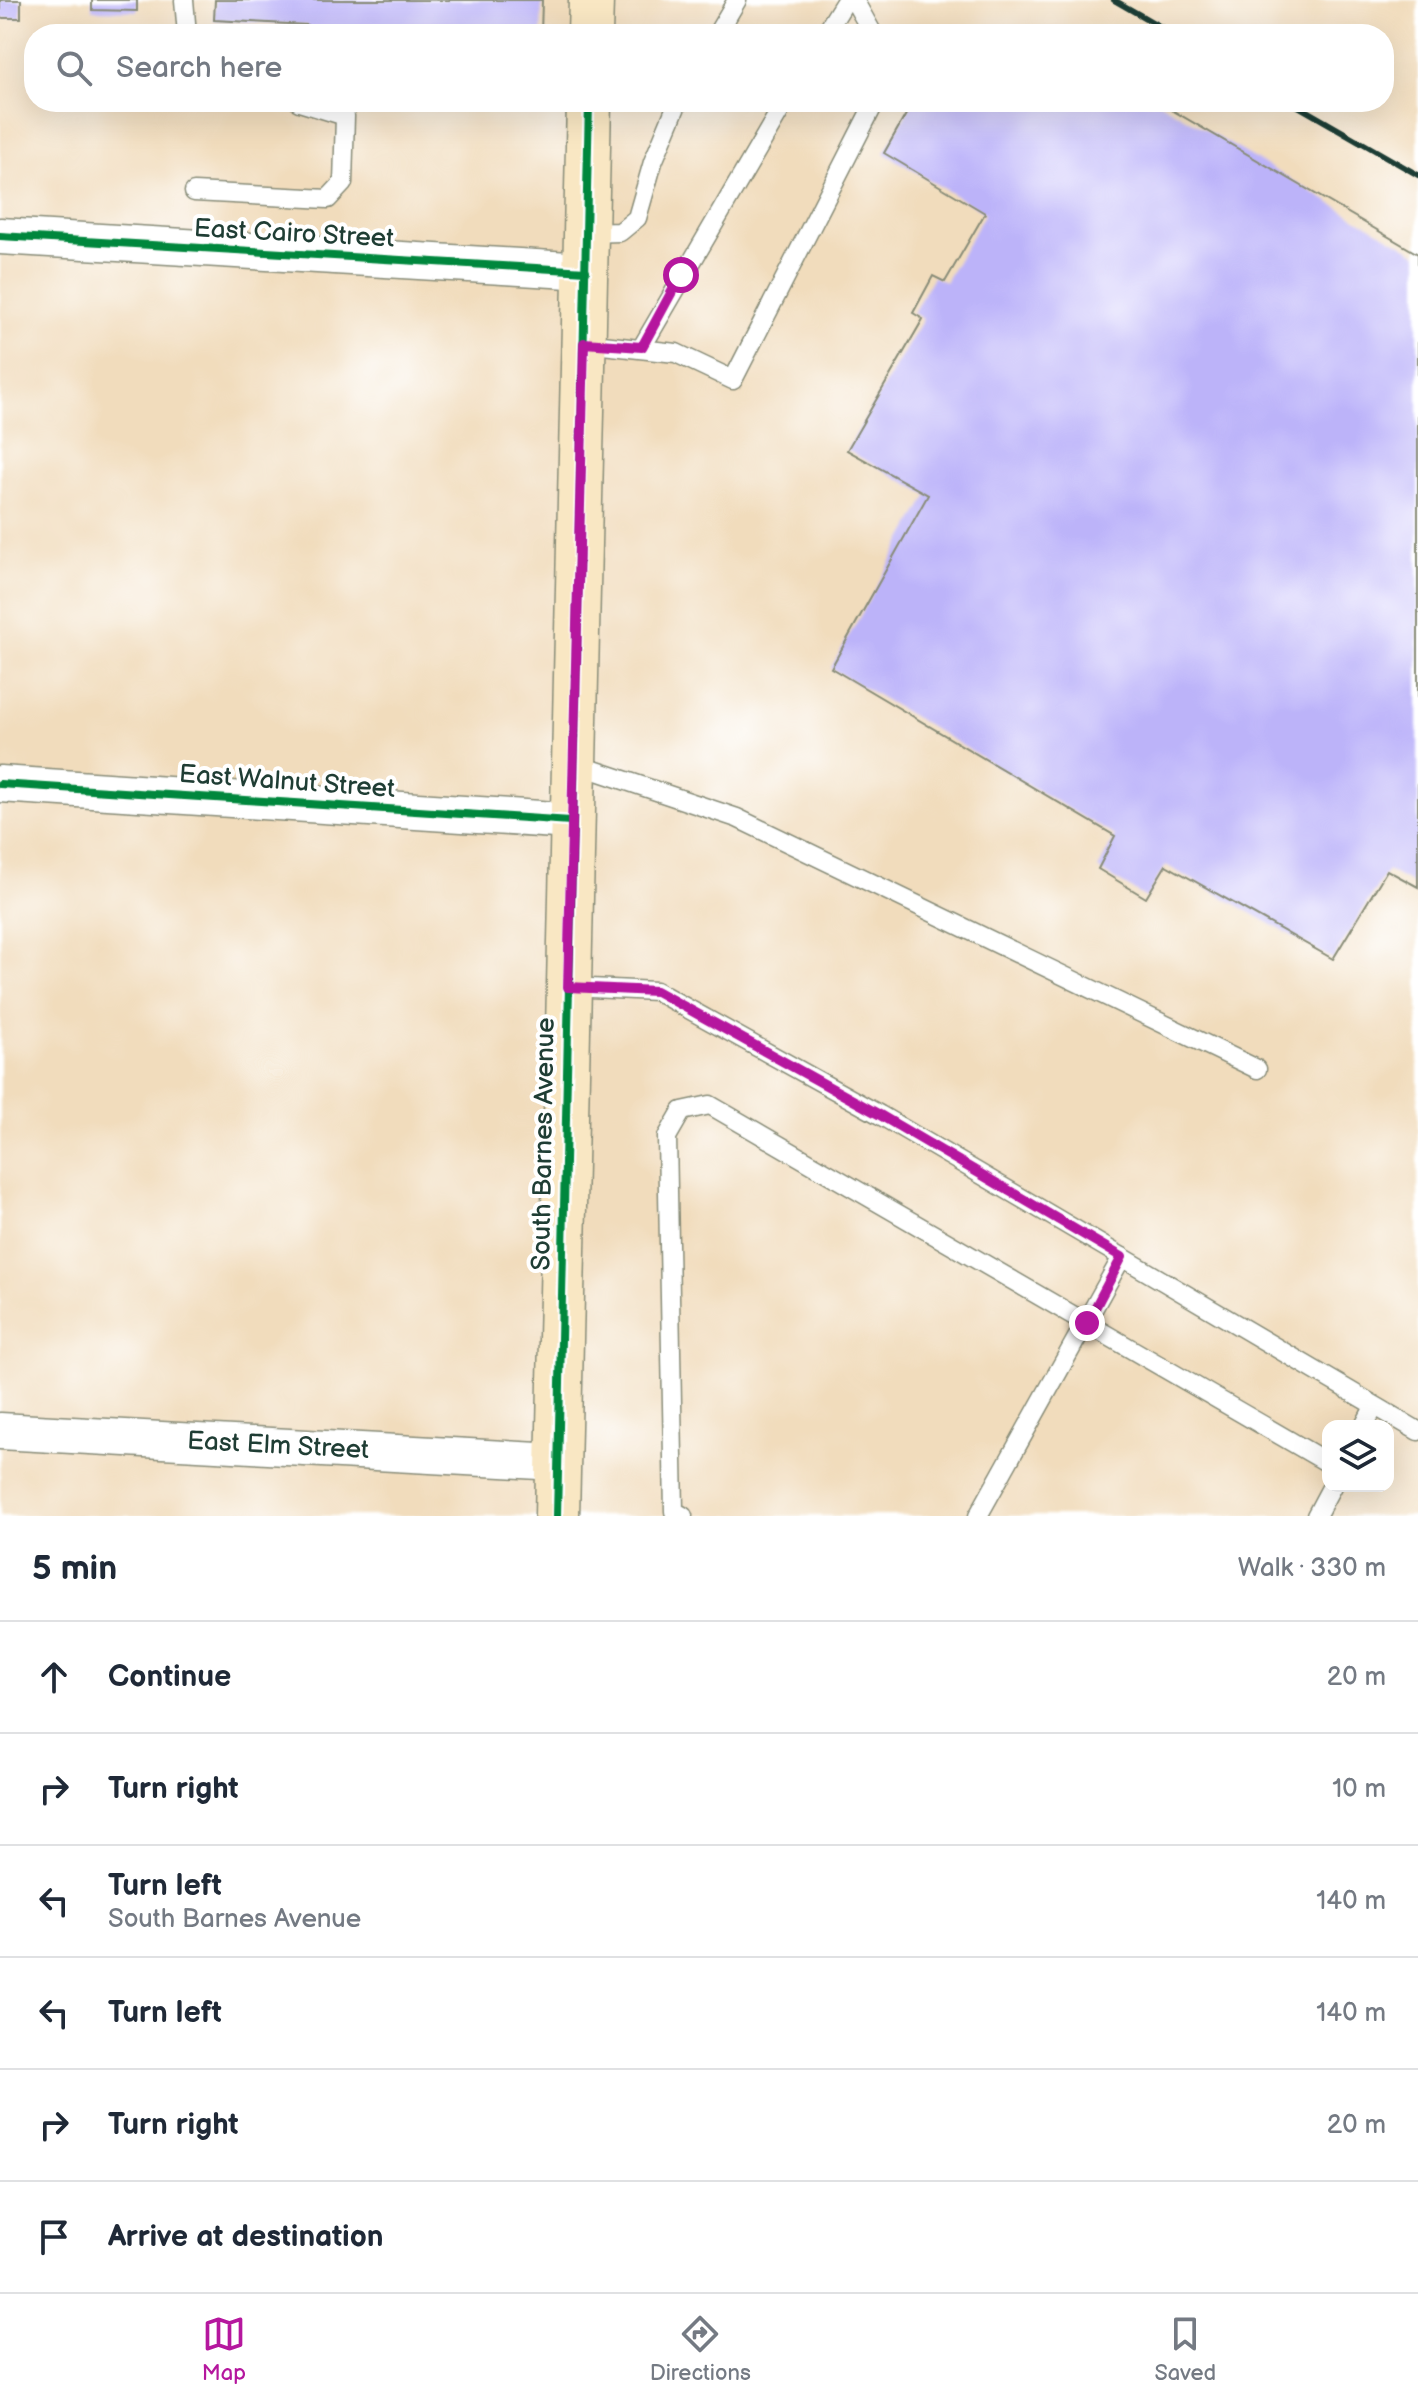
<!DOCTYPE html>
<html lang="en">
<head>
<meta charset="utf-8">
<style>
  body { margin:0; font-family:"Balsamiq Sans",sans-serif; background:#f6f6f7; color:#1f2937 }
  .controls { position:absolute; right:24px; bottom:24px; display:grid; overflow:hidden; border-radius:16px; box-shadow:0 8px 32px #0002 }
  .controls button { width:72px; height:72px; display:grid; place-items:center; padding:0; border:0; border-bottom:2px solid #e0e1e3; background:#fff; color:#1f2937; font:40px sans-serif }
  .stop { position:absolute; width:24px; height:24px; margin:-18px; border:6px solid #b5179e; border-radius:50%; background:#fff }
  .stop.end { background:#b5179e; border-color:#fff; box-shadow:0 2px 8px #0008 }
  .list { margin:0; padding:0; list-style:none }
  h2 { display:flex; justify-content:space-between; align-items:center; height:104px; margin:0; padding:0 32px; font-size:34px }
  h2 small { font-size:26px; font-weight:400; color:#747a83 }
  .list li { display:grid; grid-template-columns:52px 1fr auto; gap:24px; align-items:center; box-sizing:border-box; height:112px; padding:0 32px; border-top:2px solid #e0e1e3 }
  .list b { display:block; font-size:30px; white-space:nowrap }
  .list p { margin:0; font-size:26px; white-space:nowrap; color:#747a83 }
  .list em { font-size:26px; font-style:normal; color:#747a83 }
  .icon { flex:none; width:44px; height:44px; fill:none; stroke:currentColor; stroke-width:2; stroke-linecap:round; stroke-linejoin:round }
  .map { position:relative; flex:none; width:1418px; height:1516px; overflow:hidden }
  .search { position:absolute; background:#fff; box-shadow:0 8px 32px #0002; left:24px; right:24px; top:24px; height:88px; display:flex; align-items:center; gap:20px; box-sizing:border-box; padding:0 28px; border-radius:32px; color:#747a83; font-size:30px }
  .sheet { height:776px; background:#fff }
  nav { display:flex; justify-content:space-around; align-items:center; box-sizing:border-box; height:112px; border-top:2px solid #e0e1e3; background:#fff; font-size:22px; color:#747a83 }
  nav a { display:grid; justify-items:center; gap:4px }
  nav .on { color:#b5179e }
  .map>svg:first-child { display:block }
</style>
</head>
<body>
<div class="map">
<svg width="1418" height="1516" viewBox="0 0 1418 1516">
  <rect width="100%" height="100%" fill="#fff"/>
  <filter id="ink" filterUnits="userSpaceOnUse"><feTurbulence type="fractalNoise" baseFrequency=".0125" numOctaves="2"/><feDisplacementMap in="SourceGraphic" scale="16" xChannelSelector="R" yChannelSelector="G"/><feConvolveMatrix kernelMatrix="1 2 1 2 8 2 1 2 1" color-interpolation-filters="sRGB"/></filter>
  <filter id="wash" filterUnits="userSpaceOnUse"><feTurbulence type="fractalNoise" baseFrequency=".006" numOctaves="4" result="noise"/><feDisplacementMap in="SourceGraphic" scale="32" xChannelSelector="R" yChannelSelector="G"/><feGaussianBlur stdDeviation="1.8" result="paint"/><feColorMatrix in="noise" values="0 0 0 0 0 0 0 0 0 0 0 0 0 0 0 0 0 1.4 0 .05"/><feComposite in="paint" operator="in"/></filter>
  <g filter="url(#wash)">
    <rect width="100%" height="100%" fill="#f1dcbc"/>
    <g id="blocks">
      <!-- building -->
      <g fill="#bcb3f9">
        <rect x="0" y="0" width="21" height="18"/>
        <path d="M92,0H137V11L92,10Z"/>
        <path d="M215,0H542L541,34H425L336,27L335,34H307V25L214,20Z"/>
        <path d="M913,102H1158L1418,254V887L1387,870L1333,959L1166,865L1146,898L1098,869L1115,836L831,668L928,495L847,450L923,319L913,313L933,276L945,282L985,213L884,153Z"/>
      </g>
    </g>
  </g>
  <g filter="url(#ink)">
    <use href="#blocks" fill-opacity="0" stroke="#888c78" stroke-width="2"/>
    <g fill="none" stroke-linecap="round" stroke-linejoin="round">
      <defs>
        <g id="lane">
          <path d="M184,0L187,34"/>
          <path d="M854,0L873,34"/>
          <path d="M717,34L737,0"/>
          <path d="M825,34L846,0"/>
          <path d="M194,192L328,199L343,183L345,116L299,102"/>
          <path d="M587,233L620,232L637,218L653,162L678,102"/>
          <path d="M584,343L676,353L733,380L875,102"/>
          <path d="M642,347L785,102"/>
          <path d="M576,764L737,818L1257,1069"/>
          <path d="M568,987L656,991L880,1115L1122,1257L978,1516"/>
          <path d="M1122,1257L1418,1431"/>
          <path d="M1364,1426L1374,1407"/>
          <path d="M683,1516L674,1511L667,1137L682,1111L710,1105L1328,1463"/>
          <path d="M1316,1516L1332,1486"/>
        </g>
        <g id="street">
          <path d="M0,236L586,271"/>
          <path d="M0,784L571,821"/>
          <path d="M0,1431L557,1462"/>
        </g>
        <g id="secondary">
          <path d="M590,34L591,0"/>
          <path d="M557,1516L589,102"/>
        </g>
      </defs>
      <!-- lane casing -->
      <use href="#lane" stroke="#888c78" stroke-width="21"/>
      <!-- street casing -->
      <use href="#street" stroke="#888c78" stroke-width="39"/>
      <!-- secondary casing -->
      <use href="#secondary" stroke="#888c78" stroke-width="47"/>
      <!-- lane -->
      <use href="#lane" stroke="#fff" stroke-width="18"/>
      <!-- street -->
      <use href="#street" stroke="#fff" stroke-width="36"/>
      <!-- secondary -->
      <use href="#secondary" stroke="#f9e7c3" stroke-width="44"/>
      <!-- rail -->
      <g stroke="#1f3d34" stroke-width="6">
        <path d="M1114,0L1173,34"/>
        <path d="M1291,102L1418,175"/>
      </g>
      <defs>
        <g id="cycleway">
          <path d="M0,236L586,271"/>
          <path d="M0,784L571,821"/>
          <path d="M557,1516L589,102"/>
        </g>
      </defs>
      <!-- cycleway casing -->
      <use href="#cycleway" stroke="#fff" stroke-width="13"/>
      <!-- cycleway -->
      <use href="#cycleway" stroke="#00873e" stroke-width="8"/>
    </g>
  </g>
  <g fill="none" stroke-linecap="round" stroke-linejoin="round" filter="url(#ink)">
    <!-- route -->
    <path stroke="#b5179e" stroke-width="10" d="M681,275L642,347L584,343L568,987L656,991L880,1115L1122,1257L1087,1323"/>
  </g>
  <g text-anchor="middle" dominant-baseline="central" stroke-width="8" stroke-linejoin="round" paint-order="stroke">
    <!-- street labels -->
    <g font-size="26" fill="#1f3d34" stroke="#fff">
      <text transform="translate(294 234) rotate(3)">East Cairo Street</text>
      <text transform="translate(287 782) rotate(4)">East Walnut Street</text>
      <text transform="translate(544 1144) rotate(-89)">South Barnes Avenue</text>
      <text transform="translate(278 1446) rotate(3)">East Elm Street</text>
    </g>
  </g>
</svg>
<div class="controls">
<button><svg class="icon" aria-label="layers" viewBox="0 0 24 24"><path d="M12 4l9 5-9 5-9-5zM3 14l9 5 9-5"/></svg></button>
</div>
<div class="stop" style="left:681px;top:275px"></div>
<div class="stop end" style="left:1087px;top:1323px"></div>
<div class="search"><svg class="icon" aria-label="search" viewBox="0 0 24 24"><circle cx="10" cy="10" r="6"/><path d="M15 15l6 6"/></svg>Search here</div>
</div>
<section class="sheet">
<h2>5 min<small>Walk · 330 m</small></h2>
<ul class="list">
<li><svg class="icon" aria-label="ahead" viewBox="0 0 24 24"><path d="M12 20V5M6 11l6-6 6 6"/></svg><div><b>Continue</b></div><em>20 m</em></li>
<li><svg class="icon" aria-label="right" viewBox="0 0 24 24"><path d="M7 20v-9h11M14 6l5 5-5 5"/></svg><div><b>Turn right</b></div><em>10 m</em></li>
<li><svg class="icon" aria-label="left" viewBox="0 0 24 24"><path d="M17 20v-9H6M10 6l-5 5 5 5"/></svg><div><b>Turn left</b><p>South Barnes Avenue</p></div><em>140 m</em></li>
<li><svg class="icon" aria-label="left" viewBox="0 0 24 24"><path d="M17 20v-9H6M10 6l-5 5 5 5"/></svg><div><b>Turn left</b></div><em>140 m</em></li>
<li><svg class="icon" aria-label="right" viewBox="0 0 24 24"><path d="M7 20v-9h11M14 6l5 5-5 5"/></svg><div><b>Turn right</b></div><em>20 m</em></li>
<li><svg class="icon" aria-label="arrive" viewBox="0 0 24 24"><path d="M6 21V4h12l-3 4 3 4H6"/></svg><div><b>Arrive at destination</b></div></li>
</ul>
</section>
<nav>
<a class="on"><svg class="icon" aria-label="map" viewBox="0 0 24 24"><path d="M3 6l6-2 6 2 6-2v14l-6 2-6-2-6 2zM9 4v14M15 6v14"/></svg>Map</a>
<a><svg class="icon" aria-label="directions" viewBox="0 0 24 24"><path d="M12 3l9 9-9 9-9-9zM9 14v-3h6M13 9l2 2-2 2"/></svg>Directions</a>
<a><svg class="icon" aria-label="saved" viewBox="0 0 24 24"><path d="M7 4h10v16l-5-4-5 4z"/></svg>Saved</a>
</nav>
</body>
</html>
